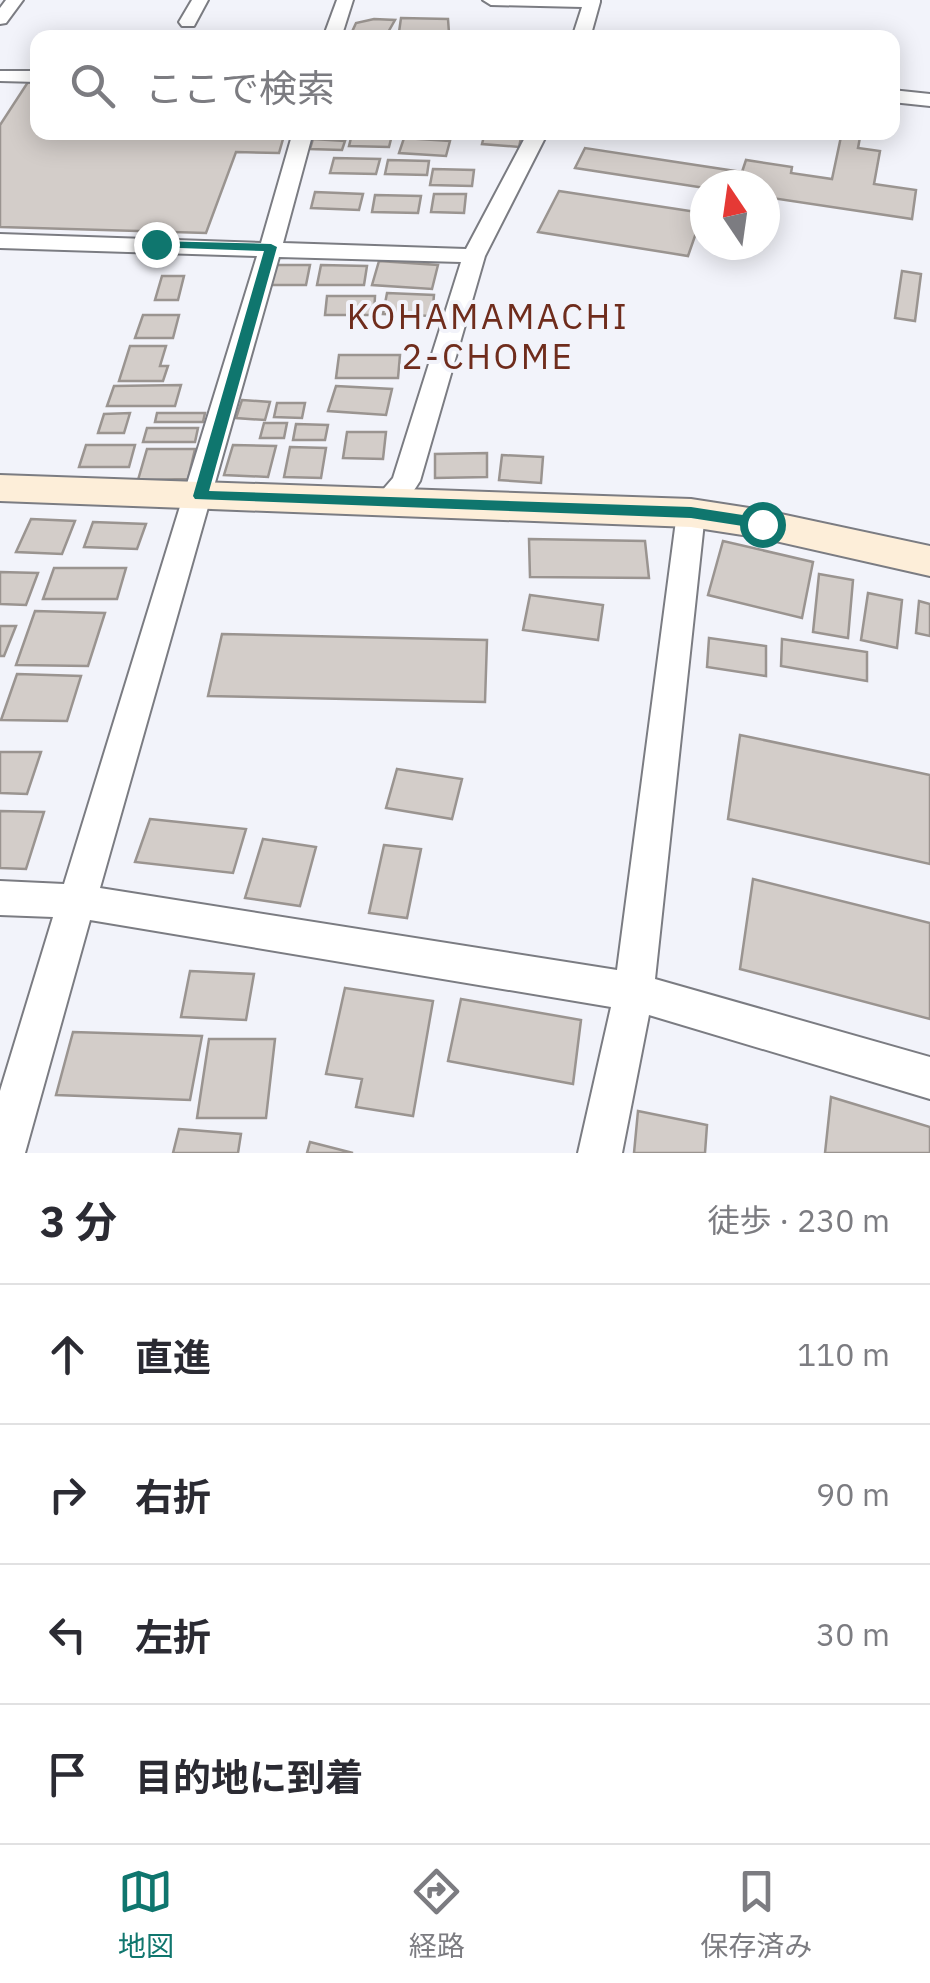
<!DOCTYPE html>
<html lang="ja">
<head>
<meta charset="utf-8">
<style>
  body { margin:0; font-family:"IBM Plex Sans","Noto Sans JP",sans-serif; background:#f2f2f3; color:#2b2b33 }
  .compass { position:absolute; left:690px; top:170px; width:90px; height:90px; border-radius:50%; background:#fff; box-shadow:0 5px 25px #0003; rotate:347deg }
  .stop { position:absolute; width:30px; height:30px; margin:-22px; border:8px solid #0f766e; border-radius:50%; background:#fff }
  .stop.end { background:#0f766e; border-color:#fff; box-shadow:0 2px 10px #0008 }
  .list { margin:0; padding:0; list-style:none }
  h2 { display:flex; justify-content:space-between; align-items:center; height:130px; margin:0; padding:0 40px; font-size:42px }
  h2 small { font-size:32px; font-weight:400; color:#7c7c81 }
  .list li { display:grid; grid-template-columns:65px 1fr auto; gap:30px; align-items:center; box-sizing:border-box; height:140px; padding:0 40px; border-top:2px solid #e1e1e2 }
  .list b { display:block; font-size:38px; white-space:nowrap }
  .list em { font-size:32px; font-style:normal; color:#7c7c81 }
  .icon { flex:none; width:55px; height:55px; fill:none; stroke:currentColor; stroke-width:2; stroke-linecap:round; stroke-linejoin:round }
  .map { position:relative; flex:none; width:930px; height:1153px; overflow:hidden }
  .search { position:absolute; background:#fff; box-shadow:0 5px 25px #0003; left:30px; right:30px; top:30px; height:110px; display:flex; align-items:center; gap:25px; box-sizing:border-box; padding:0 35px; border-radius:20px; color:#7c7c81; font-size:38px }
  .sheet { height:690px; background:#fff }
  nav { display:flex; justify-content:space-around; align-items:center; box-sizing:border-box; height:140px; border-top:2px solid #e1e1e2; background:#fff; font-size:28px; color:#7c7c81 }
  nav a { display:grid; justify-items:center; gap:5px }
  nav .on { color:#0f766e }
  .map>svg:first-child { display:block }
</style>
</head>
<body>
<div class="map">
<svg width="930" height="1153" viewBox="0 0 930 1153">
  <rect width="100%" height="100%" fill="#f2f3fa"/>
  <!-- building -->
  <g fill="#d3cdc9" stroke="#9a9490" stroke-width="2.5">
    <path d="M401,18L448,19L449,33L399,32Z"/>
    <path d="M374,19L395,20L387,34H351L356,23Z"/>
    <path d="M28,82L38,83V132H285L279,153L236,152L206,233L0,227V125Z"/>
    <path d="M842,132H861L858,148L880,151L874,184L916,190L912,219L765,197V185L705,188L575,168L585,148L742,172L746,160L792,167L791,173L832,179Z"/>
    <path d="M352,134L392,135L389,147L349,146Z"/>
    <path d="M484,136L521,138L519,147L482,144Z"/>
    <path d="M404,138L450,141L446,156L399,153Z"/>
    <path d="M313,139L345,141L342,150L310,149Z"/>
    <path d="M334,158L380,159L376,174L330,173Z"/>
    <path d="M388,160L429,161L427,175L385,174Z"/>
    <path d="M433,169L474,170L472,186L430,185Z"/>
    <path d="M559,191L703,213L688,256L538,232Z"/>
    <path d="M315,192L363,194L359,210L311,208Z"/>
    <path d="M434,194H466L464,213L431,212Z"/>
    <path d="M375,195L421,196L418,213L372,212Z"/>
    <path d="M379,261L438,265L432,289L372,285Z"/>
    <path d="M276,265H310L306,285H271Z"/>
    <path d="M321,265L367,266L364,285H317Z"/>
    <path d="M902,271L921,274L915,321L895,318Z"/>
    <path d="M162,276H184L178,300H155Z"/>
    <path d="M387,293L434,295L432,316L383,314Z"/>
    <path d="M327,296H375L374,315H325Z"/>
    <path d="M143,315H179L173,338H135Z"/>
    <path d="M130,346H166L160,366H168L163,381H119Z"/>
    <path d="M339,355H400L398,378H336Z"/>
    <path d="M181,385L175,406H107L114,386Z"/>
    <path d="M336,386L392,389L386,415L328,411Z"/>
    <path d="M242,400L270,402L265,420L236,418Z"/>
    <path d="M277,403H305L302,418L274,417Z"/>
    <path d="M130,413L124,433H98L104,414Z"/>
    <path d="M157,413H205L203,422H155Z"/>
    <path d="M264,423H287L284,438H260Z"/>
    <path d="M296,424L328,425L325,440H293Z"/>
    <path d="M147,428H198L195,442H143Z"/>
    <path d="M347,432H386L383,459L343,458Z"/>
    <path d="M86,445H135L129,467H79Z"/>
    <path d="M233,445L276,446L268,477L224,475Z"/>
    <path d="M290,447L326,448L321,478L284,477Z"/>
    <path d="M147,449H195L188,479L138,480Z"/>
    <path d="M487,453V477L435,478V454Z"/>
    <path d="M502,455L543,457L541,483L499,480Z"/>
    <path d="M31,519L75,521L62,554L16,552Z"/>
    <path d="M93,522L146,524L137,549L84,547Z"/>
    <path d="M529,539L645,541L649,578L530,577Z"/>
    <path d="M723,541L813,562L802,618L708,595Z"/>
    <path d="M54,568H126L117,599H43Z"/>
    <path d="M0,572L38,573L26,605L0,604Z"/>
    <path d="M819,574L853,580L848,638L813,632Z"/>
    <path d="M868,593L902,600L897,648L861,640Z"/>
    <path d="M530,595L603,605L598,640L523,630Z"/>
    <path d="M919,601L930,604V636L916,633Z"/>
    <path d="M35,611L105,613L88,666L16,665Z"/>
    <path d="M0,626H16L4,656H0Z"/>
    <path d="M222,634L487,640L485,702L208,696Z"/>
    <path d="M709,638L766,646V676L707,667Z"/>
    <path d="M782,639L867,652V681L781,666Z"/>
    <path d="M17,674L81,676L67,721L1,720Z"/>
    <path d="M740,735L930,775V864L728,819Z"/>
    <path d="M0,752H41L27,794L0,793Z"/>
    <path d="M397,769L462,779L452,819L386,808Z"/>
    <path d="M0,811L44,812L26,869L0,868Z"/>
    <path d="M150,819L246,829L233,873L135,862Z"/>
    <path d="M263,839L316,847L300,906L245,898Z"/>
    <path d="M384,845L421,849L407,918L369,913Z"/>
    <path d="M753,879L930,923V1019L740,969Z"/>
    <path d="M190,971L254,974L246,1020L181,1017Z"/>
    <path d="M345,988L433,1001L413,1116L356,1107L362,1079L326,1074Z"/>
    <path d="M461,999L581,1020L573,1084L448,1061Z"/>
    <path d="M73,1032L202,1036L190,1100L56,1095Z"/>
    <path d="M209,1039H275L266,1118H197Z"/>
    <path d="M831,1097L930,1127V1153H825Z"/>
    <path d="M638,1111L707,1125L705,1153H634Z"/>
    <path d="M179,1129L241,1134L238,1153H173Z"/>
    <path d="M310,1142L353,1153H307Z"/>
  </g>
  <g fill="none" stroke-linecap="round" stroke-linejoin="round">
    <defs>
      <g id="street">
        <path d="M6,0H23L6,23L0,24V8Z"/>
        <path d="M192,0H208L194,26H182L179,22Z"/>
        <path d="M337,0H353L341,38H323Z"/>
        <path d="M483,0H600V2L590,38H572L582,7L491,5Z"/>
        <path d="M0,71H38V82L0,81Z"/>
        <path d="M892,90L930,94V106L892,102Z"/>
        <path d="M293,132H313L283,243L466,249L528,132H548L485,256L420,481C410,497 398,512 378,507L374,500L393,478L461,262L279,257L100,888L617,970L677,513L681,506H701L705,513L655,979L930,1057V1099L649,1015L622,1153H578L611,1007L90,920L25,1153H0V1091L53,917L0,915V881L64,884L257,256L0,248V234L261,243Z"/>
      </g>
      <path id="secondary" d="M0,475L691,499L762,510L930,546V576L762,538L691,527L0,501Z"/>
    </defs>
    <!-- street casing -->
    <use href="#street" stroke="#7b7c82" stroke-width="4"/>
    <!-- secondary casing -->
    <use href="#secondary" stroke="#7b7c82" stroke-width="4"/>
    <!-- street -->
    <use href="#street" fill="#fff" fill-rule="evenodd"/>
    <!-- secondary -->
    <use href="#secondary" fill="#fdeed9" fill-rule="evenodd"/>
  </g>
  <!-- route -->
  <path fill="#0f766e" d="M156,241L271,244L277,247L209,491L691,507L762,518L770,524L762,529L691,518L195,499L193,496L264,251L152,247Z"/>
  <g text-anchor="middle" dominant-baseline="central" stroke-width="8" stroke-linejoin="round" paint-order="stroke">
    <!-- neighbourhood labels -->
    <g font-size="35" letter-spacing="2.5" fill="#6f2c1c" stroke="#f2f3fa">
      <text x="488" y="316">KOHAMAMACHI<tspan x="488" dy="40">2-CHOME</tspan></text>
    </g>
  </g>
</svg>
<svg class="compass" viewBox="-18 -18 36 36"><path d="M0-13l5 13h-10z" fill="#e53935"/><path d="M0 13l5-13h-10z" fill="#7c7c81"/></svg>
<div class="stop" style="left:762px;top:524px"></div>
<div class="stop end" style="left:156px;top:244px"></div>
<div class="search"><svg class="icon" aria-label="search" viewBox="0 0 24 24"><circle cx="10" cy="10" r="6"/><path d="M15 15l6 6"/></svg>ここで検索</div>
</div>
<section class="sheet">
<h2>3 分<small>徒歩 · 230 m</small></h2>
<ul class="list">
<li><svg class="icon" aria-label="ahead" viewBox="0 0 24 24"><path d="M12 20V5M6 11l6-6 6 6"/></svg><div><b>直進</b></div><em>110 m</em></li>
<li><svg class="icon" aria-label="right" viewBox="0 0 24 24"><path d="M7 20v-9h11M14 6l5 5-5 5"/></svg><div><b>右折</b></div><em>90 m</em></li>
<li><svg class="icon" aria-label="left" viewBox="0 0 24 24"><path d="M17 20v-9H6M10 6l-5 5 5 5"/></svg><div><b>左折</b></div><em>30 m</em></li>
<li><svg class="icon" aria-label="arrive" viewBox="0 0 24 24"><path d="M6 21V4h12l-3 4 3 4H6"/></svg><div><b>目的地に到着</b></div></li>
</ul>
</section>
<nav>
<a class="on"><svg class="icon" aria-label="map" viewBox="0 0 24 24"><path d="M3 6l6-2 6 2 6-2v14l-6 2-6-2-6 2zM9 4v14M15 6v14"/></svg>地図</a>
<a><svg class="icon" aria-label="directions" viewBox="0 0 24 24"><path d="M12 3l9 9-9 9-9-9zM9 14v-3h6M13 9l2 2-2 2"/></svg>経路</a>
<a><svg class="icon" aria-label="saved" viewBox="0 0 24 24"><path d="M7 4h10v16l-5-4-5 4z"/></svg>保存済み</a>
</nav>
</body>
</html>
